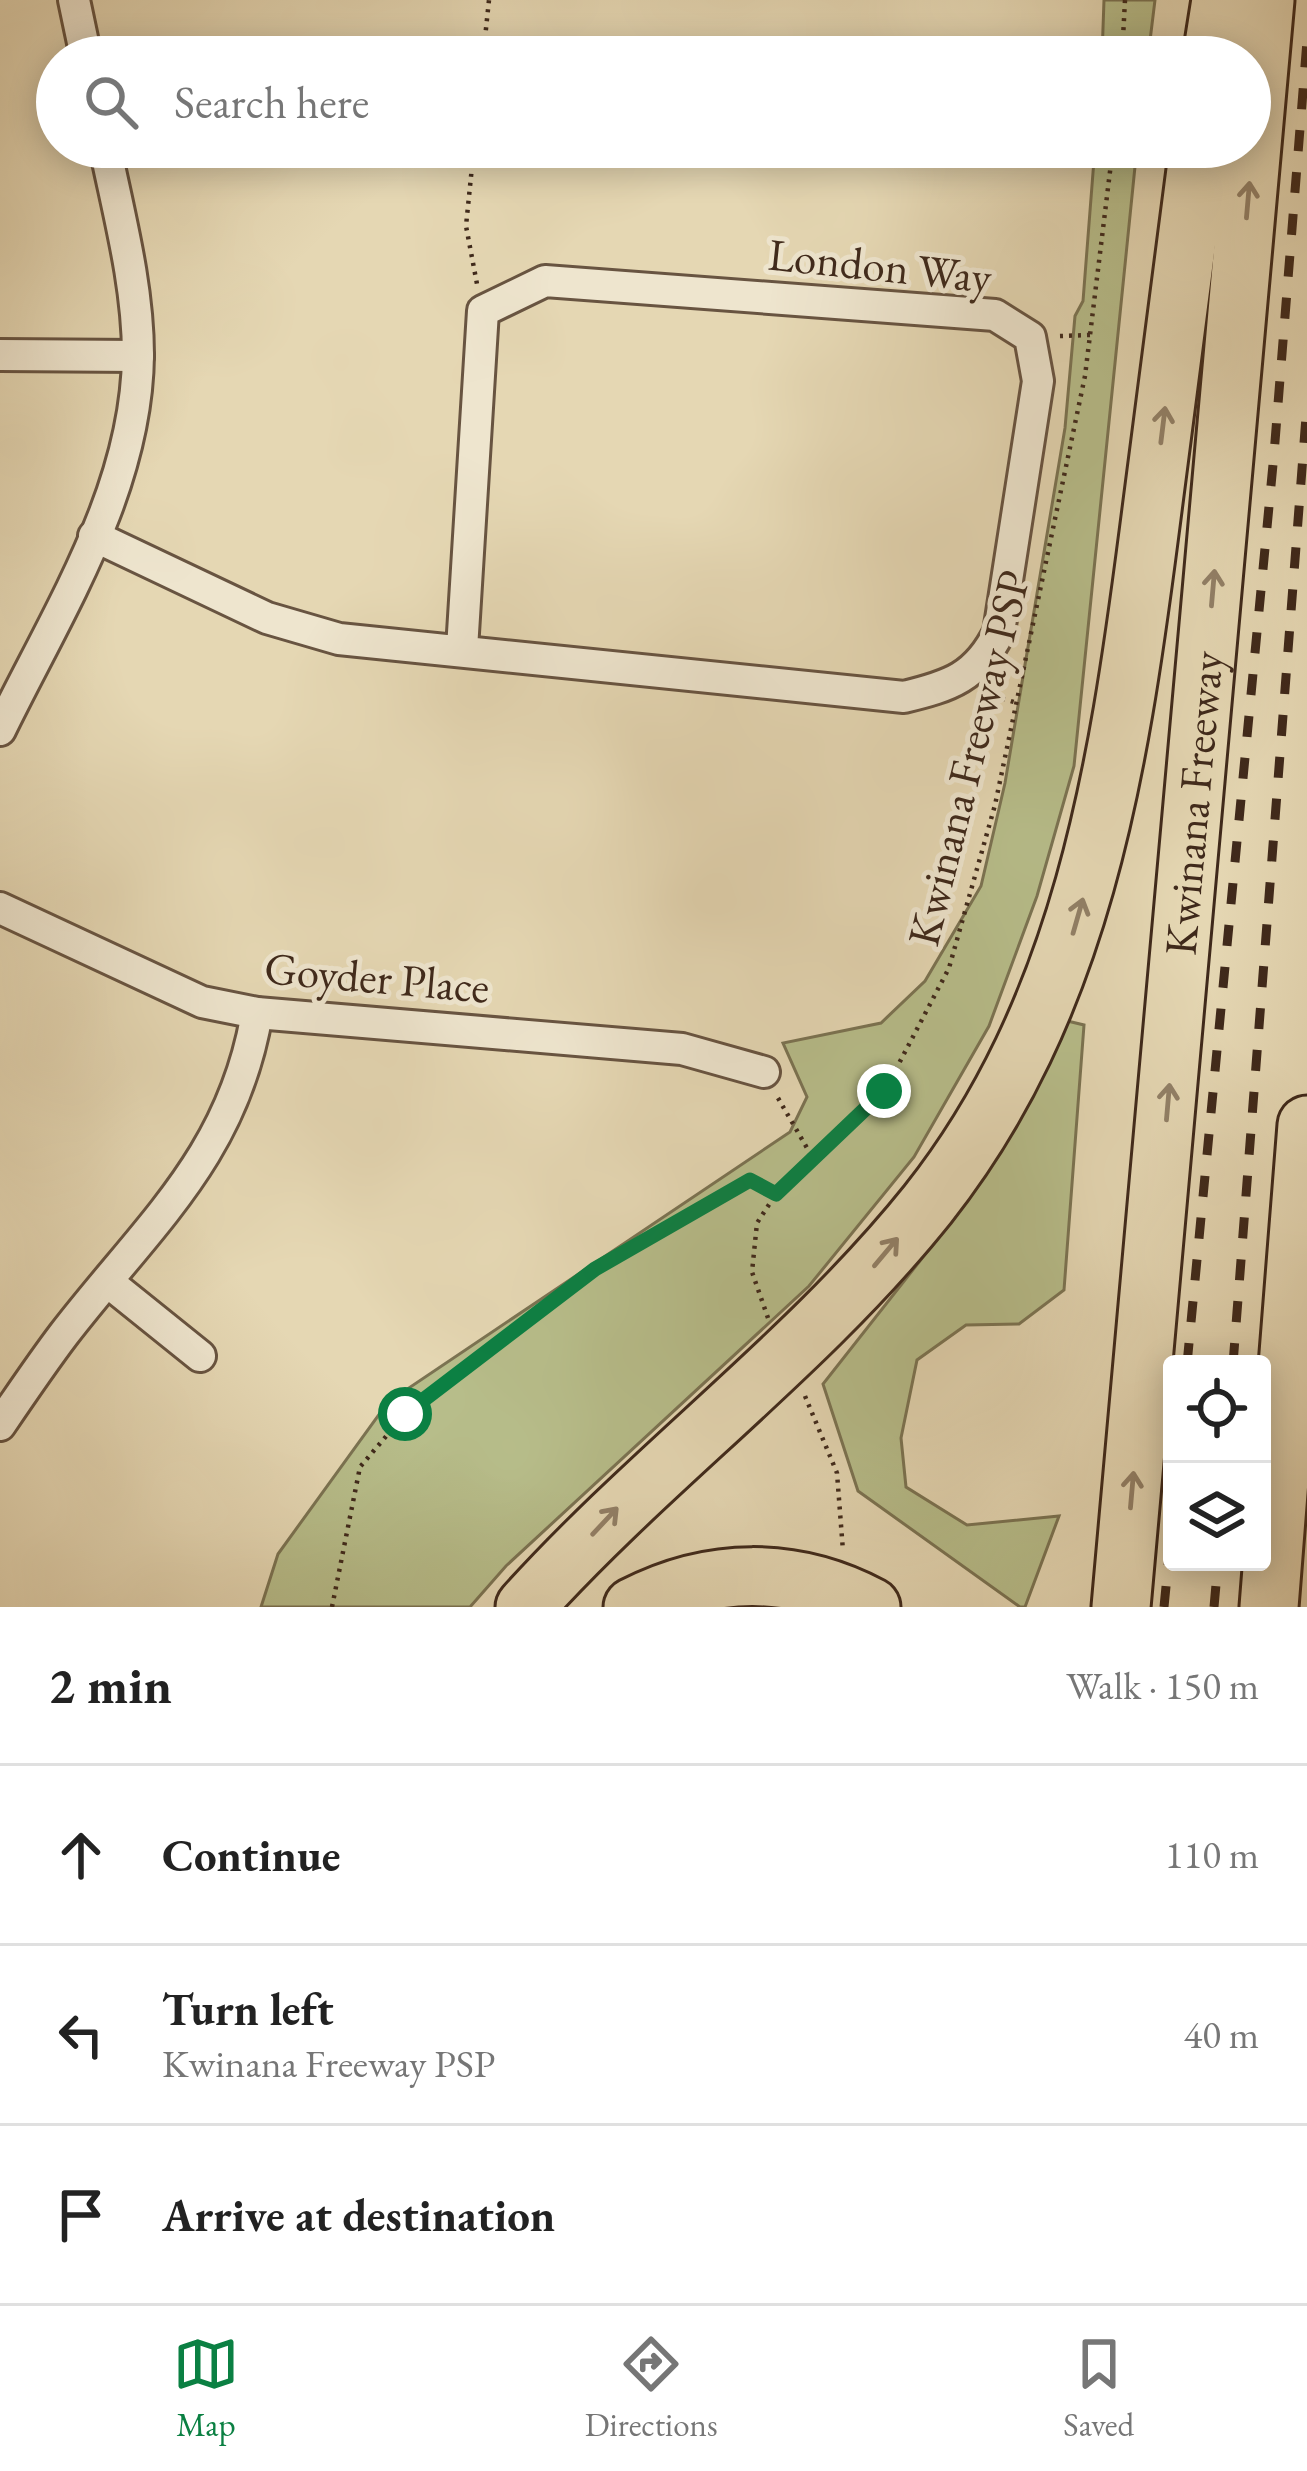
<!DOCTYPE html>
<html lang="en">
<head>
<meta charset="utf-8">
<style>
  body { margin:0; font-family:"EB Garamond",serif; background:#f2f2f2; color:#222 }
  .controls { position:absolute; right:36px; bottom:36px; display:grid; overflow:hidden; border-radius:12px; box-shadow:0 6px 30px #0003 }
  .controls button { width:108px; height:108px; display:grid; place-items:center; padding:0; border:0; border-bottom:3px solid #e0e0e0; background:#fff; color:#222; font:60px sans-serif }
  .stop { position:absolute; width:36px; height:36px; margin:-27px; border:9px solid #0b8043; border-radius:50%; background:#fff }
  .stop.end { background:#0b8043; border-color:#fff; box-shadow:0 3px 12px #0008 }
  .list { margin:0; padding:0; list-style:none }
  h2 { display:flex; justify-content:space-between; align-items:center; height:156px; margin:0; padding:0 48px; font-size:51px }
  h2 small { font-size:39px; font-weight:400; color:#767676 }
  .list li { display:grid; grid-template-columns:78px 1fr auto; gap:36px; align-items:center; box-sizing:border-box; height:180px; padding:0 48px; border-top:3px solid #e0e0e0 }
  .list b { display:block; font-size:45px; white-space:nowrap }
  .list p { margin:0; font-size:39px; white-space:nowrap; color:#767676 }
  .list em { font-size:39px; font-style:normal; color:#767676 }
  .icon { flex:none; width:66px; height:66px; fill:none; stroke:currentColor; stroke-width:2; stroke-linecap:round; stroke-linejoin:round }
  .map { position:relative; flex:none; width:1307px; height:1607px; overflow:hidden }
  .search { position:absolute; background:#fff; box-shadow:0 6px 30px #0003; left:36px; right:36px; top:36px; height:132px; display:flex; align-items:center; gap:30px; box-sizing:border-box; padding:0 42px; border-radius:66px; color:#767676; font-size:45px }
  .sheet { height:696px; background:#fff }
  nav { display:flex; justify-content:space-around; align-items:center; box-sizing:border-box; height:168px; border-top:3px solid #e0e0e0; background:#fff; font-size:33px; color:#767676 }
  nav a { display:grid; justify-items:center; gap:6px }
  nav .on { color:#0b8043 }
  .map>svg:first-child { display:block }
</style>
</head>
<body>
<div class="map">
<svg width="1307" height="1607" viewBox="0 0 1307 1607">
  <rect width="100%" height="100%" fill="#e5d7b3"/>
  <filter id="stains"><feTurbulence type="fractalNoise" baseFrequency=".00167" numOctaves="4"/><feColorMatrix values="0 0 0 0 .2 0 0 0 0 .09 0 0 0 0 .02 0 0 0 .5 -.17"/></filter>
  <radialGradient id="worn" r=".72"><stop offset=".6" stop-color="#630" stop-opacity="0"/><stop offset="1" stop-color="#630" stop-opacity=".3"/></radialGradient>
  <!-- green -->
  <g fill="#b7bd8a" stroke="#7b7352" stroke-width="3">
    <path d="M1104,0H1155L1148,57H1102Z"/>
    <path d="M1095,147H1137L1074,766L1037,896L989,1026L914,1157L809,1286L506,1566L470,1607H261L278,1554L388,1402L790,1132L807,1097L783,1043L881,1023L925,981L981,886L1005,783L1065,428L1075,316L1083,301Z"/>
    <path d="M1059,1019L1084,1025L1064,1290L1019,1324L966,1325L917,1360L901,1438L906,1487L967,1525L1059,1516L1025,1607H1020L858,1491L823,1384L953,1219Z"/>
  </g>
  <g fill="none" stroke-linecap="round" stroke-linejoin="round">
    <defs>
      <g id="street">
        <path d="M74,0L86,57"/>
        <path d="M0,355L138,356"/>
        <path d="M94,536L267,618L339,639L904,697C950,686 977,677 999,632L1038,381L1030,337L995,315L545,281L483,311L462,649"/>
        <path d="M0,730C57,613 137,490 138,355C138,285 119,215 105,147"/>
        <path d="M0,908L202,1002L257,1013L682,1049L764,1072"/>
        <path d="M108,1282L200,1356"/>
        <path d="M0,1425C21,1394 42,1363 64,1334C148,1225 233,1156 257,1013"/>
      </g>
      <g id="highway">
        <path d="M1212,57L1221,0"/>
        <path d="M525,1607C653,1465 809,1353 928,1204C1082,1009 1118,772 1149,533C1166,405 1182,276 1199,147"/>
        <path d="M633,1607C710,1567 794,1566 871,1607"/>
        <path id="s1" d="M1121,1607L1265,0"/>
        <path d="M1269,1607L1307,1125"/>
      </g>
    </defs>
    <!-- street casing -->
    <use href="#street" stroke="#685441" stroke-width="36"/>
    <!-- highway casing -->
    <use href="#highway" stroke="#3f291b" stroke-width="63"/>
    <!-- path -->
    <g stroke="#3f291b" stroke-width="4.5" stroke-dasharray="3 6" stroke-linecap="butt">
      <path d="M483,57L489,0"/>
      <path d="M1122,57L1125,0"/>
      <path d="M474,147L466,226L477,284"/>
      <path d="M1060,336L1090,335"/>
      <path d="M985,693L1017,703"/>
      <path d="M778,1098L814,1160"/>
      <path d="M768,1318L752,1272L757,1223L776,1194L884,1092L949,968L995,805L1085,376L1113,147"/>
      <path d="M805,1396L837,1473L843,1551"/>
      <path d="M332,1607L360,1467L405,1414L595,1269L750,1180L776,1194"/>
    </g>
    <!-- street -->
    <use href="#street" stroke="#eee5ce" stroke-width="30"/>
    <!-- highway -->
    <use href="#highway" stroke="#e5d7b3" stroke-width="57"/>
    <!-- rail -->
    <g stroke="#3f291b" stroke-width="9" stroke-dasharray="21 21" stroke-linecap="butt">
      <path d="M1187,1364L1274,454L1307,41"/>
      <path d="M1233,1364L1307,404"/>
      <path d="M1164,1607L1172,1525"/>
      <path d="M1214,1607L1218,1562"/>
    </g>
  </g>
  <!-- one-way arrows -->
  <defs><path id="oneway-shaft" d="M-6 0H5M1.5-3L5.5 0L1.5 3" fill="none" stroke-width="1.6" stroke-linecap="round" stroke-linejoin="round" transform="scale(3)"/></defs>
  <g stroke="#928067">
    <use href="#oneway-shaft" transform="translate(1248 200) rotate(-85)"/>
    <use href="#oneway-shaft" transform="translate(1163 425) rotate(-83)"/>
    <use href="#oneway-shaft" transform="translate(1213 588) rotate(-85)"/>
    <use href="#oneway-shaft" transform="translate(1078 916) rotate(-74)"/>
    <use href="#oneway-shaft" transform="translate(1168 1102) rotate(-85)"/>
    <use href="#oneway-shaft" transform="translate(886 1252) rotate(-50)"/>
    <use href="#oneway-shaft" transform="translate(1132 1490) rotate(-85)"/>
    <use href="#oneway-shaft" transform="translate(605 1521) rotate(-47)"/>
  </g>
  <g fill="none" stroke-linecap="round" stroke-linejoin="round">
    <!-- route -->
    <path stroke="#0b8043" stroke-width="15" d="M405,1414L595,1269L750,1180L776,1194L884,1091"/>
  </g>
  <g text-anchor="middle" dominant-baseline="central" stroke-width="10" stroke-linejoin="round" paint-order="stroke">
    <!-- street labels -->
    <g font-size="45" fill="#3f291b" stroke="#eee5ce">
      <text transform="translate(880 265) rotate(6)">London Way</text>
      <text transform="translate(968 758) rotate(-76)">Kwinana Freeway PSP</text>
      <text stroke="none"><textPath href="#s1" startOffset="807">Kwinana Freeway</textPath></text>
      <text transform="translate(377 977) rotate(5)">Goyder Place</text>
    </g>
  </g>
  <rect width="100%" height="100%" filter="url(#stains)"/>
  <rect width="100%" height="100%" fill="url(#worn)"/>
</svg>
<div class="controls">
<button><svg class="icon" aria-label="locate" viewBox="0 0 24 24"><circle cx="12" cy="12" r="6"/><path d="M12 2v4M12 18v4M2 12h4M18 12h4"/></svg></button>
<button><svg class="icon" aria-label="layers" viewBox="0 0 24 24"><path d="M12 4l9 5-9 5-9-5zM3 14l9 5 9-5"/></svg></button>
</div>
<div class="stop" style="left:405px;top:1414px"></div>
<div class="stop end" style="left:884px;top:1091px"></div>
<div class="search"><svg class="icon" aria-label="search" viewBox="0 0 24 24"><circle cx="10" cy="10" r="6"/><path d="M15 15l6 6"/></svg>Search here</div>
</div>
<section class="sheet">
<h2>2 min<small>Walk · 150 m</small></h2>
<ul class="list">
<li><svg class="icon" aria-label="ahead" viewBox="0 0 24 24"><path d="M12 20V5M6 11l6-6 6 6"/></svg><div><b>Continue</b></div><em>110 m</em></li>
<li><svg class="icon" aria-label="left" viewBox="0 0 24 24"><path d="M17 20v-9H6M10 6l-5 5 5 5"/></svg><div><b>Turn left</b><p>Kwinana Freeway PSP</p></div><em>40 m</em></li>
<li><svg class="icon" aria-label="arrive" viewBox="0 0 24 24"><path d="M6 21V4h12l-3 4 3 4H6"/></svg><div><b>Arrive at destination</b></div></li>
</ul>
</section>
<nav>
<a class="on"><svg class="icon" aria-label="map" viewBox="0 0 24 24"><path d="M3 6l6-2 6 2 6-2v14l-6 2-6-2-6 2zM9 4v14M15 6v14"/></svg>Map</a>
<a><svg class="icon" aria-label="directions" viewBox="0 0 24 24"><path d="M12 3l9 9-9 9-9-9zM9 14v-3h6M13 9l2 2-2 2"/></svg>Directions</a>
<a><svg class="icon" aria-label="saved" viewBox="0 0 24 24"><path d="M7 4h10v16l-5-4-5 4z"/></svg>Saved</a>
</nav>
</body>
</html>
